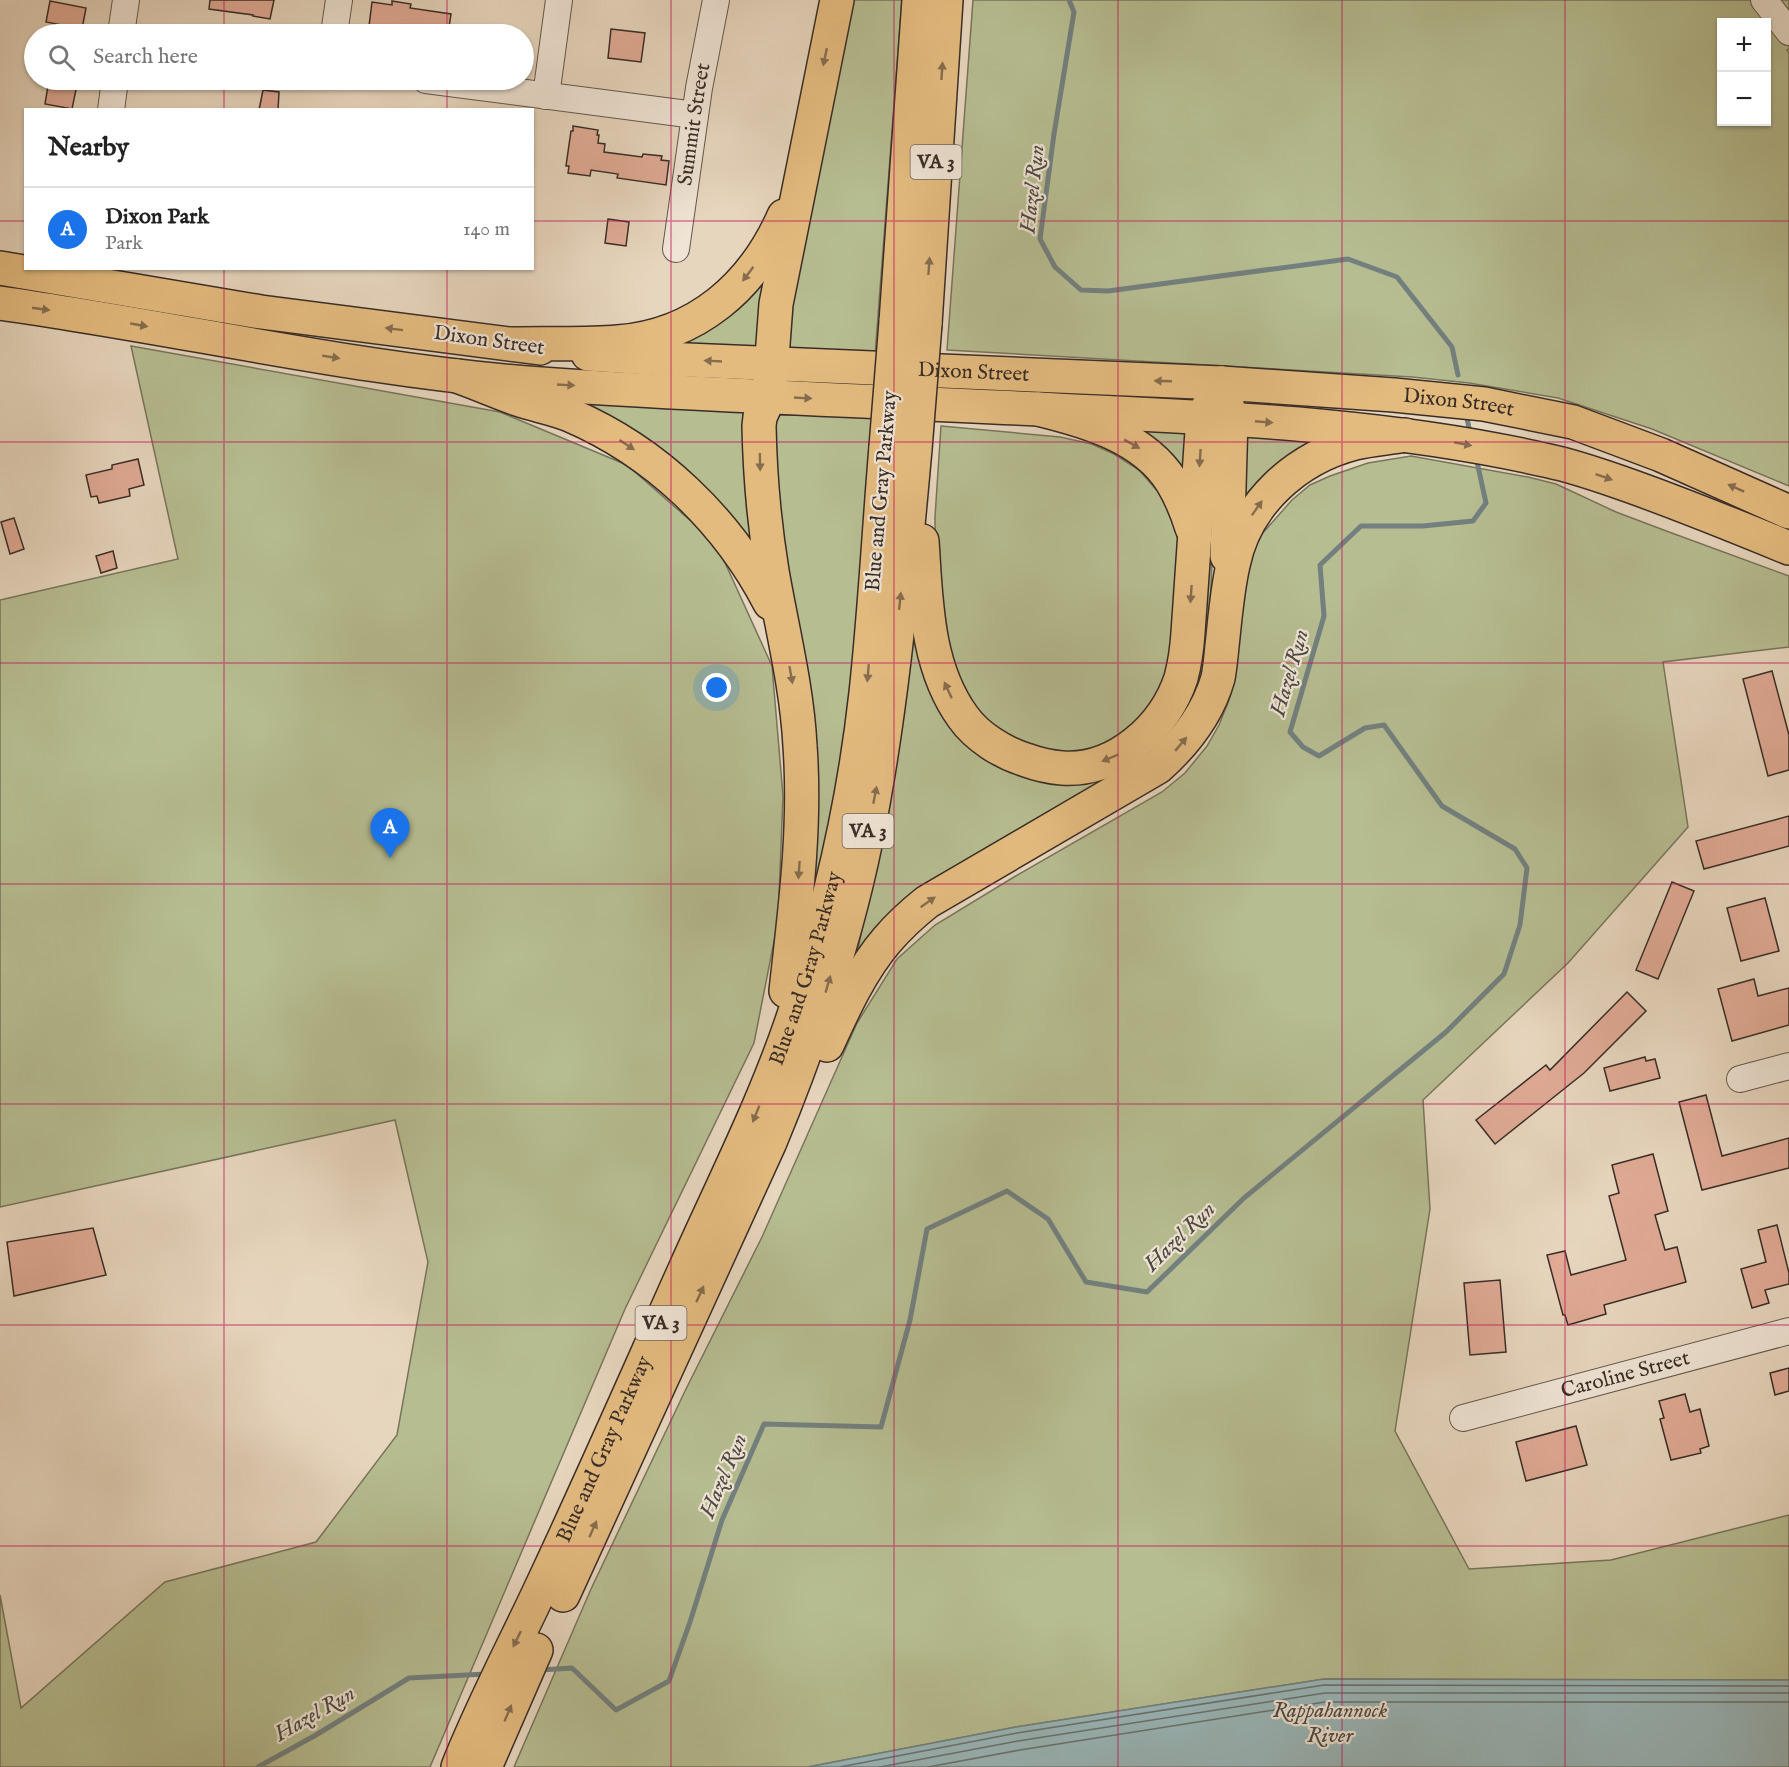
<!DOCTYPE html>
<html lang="en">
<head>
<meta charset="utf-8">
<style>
  body { margin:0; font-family:"IM FELL English",serif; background:#f2f2f2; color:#222 }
  .controls { position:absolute; right:18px; top:18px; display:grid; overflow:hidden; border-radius:0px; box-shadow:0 2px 4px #0004 }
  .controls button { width:54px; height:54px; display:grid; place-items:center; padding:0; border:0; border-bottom:2px solid #e0e0e0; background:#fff; color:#222; font:30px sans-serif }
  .you { position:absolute; left:717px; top:688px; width:21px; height:21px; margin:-15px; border:4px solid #fff; border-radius:50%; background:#1a73e8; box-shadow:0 0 0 9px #1a73e833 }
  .badge { display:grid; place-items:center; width:39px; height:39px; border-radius:50%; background:#1a73e8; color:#fff; font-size:20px; font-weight:700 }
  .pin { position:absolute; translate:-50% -50px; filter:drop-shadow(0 2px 3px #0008) }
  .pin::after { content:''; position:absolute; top:32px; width:21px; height:18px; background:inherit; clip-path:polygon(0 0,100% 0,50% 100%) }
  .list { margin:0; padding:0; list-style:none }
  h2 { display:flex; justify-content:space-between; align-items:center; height:78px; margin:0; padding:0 24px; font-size:26px }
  h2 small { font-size:20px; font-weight:400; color:#767676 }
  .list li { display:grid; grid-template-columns:39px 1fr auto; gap:18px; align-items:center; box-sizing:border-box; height:84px; padding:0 24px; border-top:2px solid #e0e0e0 }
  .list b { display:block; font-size:22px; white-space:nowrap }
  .list p { margin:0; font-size:20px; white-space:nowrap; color:#767676 }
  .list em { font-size:20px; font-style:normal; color:#767676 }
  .icon { flex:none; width:33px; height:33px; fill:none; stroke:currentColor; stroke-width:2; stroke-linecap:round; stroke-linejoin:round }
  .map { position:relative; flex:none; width:1789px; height:1767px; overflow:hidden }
  .search { position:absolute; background:#fff; box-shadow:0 2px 4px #0004; left:24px; top:24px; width:510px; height:66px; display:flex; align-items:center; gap:15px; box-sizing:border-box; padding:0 21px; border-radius:33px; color:#767676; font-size:22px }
  .panel { position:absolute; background:#fff; box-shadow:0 2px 4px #0004; left:24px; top:108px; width:510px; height:162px; border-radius:0px }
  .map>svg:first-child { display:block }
</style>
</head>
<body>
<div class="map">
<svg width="1789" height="1767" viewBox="0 0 1789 1767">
  <rect width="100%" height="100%" fill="#e7d6be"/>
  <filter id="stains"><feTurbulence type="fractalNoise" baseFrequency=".00333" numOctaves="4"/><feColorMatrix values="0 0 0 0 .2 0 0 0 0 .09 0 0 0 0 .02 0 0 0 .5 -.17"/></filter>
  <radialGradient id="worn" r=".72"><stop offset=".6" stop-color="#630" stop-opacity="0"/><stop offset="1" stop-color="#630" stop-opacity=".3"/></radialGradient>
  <!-- green -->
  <g fill="#b6bd91" stroke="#78755c" stroke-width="1.5" fill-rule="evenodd">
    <path d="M847,0H902L875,355L782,351Z"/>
    <path d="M973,0H1789V49L1787,50L1789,53V486L1652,429L1558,398L1469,383L1412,377L947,350ZM1722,22H1766V122H1722Z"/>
    <path d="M769,269L763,349L658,343Z"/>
    <path d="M131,346L500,412L627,465L716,543L772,666L783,796L778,921L754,1043L625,1309L430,1767H0V1595L21,1708L165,1582L316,1542L397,1435L428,1262L395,1120L0,1207V600L178,559Z"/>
    <path d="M545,396L747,408L759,529L750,548Z"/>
    <path d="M775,415L872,416C866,507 862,599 852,690C844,764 829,837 812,910L774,523Z"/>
    <path d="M1116,424L1189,427V481Z"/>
    <path d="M941,426L1060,437L1092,444L1114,454L1139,470L1161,495L1177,524L1180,558L1174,666L1133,732L1061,762L991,736L948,659L936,576L935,517Z"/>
    <path d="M1239,434L1353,436L1238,522Z"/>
    <path d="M1218,438L1208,648L1202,682L1179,727L1086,793H1081L924,884C897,904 877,927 857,954L893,776L913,629L930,669L1038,772L1161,731Z"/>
    <path d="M1411,456L1528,477L1556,484L1616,512L1669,532L1789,576V647L1663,662L1688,827L1568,963L1423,1100L1430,1209L1395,1431L1469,1569L1611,1560L1789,1515V1680L1324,1679L1016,1727L808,1767H514L591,1589L685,1391L762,1237L857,1023L897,959L935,925L1014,877L1162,792L1185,773L1207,746L1219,725L1229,700L1236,669L1240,598L1252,555L1261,535L1292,500L1310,485L1330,476L1368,463Z"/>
  </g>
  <!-- water -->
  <path fill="#99b7ba" stroke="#73807f" stroke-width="1.5" d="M1324,1679L1789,1680V1767H808L1016,1727Z"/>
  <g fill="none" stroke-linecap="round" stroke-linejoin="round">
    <!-- shore -->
    <g stroke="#697270" stroke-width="1.5">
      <path d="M840,1767L1017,1733L1324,1685L1789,1686"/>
      <path d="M880,1767L1018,1741L1325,1693H1789"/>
      <path d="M928,1767L1020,1750L1325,1702H1789"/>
    </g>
    <!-- stream -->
    <g stroke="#73807f" stroke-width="5">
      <path d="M1069,0L1074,12L1054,134L1040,239L1055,267L1081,290L1108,291L1348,259L1397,277L1452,347L1458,375"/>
      <path d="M1466,413L1470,433"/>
      <path d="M540,1670L572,1668L616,1710L669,1681L690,1622L722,1520L764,1424L881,1427L910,1320L927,1229L1007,1191L1048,1219L1086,1282L1147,1292L1244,1198L1446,1032L1504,974L1520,925L1527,868L1515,849L1442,806L1384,725L1365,728L1319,756L1303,747L1290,732L1324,616L1320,565L1361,526H1423L1473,521L1486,503L1476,457"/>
      <path d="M258,1767L316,1735L409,1678L486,1674"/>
    </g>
  </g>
  <!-- building -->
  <g fill="#e0aa95" stroke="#392d27" stroke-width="1.5">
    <path d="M210,0H274L270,19L253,16V15L209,9Z"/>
    <path d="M50,1L86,8L82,29L46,22Z"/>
    <path d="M392,1L411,4L410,8L451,14L448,34H368L372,2L392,5Z"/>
    <path d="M611,29L645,33L641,62L608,58Z"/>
    <path d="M49,80H78L72,109L45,104Z"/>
    <path d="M263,90L279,92L278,110H259Z"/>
    <path d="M573,126L598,130L597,135H599L598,143L605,144L604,152L642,157L643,154L662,156L661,160L669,161L666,185L617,178L618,174L591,170L590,176L568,173L569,166H566L571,131H573Z"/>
    <path d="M608,219L629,222L626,246L605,243Z"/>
    <path d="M138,459L144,485L129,489L130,496L99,503L97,496L91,497L86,475L112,469V465Z"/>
    <path d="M14,518L24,549L10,554L1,522Z"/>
    <path d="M113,551L117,568L101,573L96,556Z"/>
    <path d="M1772,671L1789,735V770L1768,776L1743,679Z"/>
    <path d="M1789,816V846L1704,869L1696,841Z"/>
    <path d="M1672,882L1694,891L1658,979L1636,970Z"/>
    <path d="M1765,898L1779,951L1741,961L1727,908Z"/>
    <path d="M1754,979L1758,996L1789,988V1025L1732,1041L1718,989Z"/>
    <path d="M1627,992L1646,1011L1584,1073L1495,1144L1476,1120L1546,1065L1550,1070Z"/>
    <path d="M1645,1057L1646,1061L1655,1059L1660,1078L1610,1091L1604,1068Z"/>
    <path d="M1706,1095L1722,1156L1789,1138V1168L1702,1190L1679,1102Z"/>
    <path d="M1653,1154L1668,1211L1655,1215L1665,1250L1677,1247L1686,1282L1604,1305L1606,1314L1568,1325L1565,1315H1563L1547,1255L1565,1251L1571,1275L1626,1260L1609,1196L1619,1193L1612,1165Z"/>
    <path d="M1777,1225L1789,1273V1284L1765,1290L1769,1303L1752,1308L1741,1269L1766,1262L1758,1230Z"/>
    <path d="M93,1228L106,1275L14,1296L7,1242Z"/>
    <path d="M1500,1280L1506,1352L1470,1355L1464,1283Z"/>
    <path d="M1789,1368V1391L1775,1395L1770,1373Z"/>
    <path d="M1685,1394L1690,1412L1700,1409L1709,1446L1700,1449L1701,1453L1671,1460L1660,1419L1664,1418L1659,1401Z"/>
    <path d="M1576,1426L1587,1465L1526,1481L1516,1442Z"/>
  </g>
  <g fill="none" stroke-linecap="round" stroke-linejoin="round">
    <defs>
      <g id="minor">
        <path d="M1764,0L1789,32"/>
        <path d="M121,34L126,0"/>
        <path d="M334,34L339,0"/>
        <path d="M426,80L695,115"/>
        <path d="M546,96L559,0"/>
        <path d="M111,110L115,80"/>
        <path id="s1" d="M676,249L699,88L716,0"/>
        <path d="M1740,1079L1789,1066"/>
        <path id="s2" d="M1463,1418L1789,1331"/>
      </g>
      <g id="major">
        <path d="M0,268L261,312L540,348"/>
        <path d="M0,303C181,328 359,371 541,384C726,397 911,402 1097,412C1248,419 1401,427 1549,461C1573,466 1596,474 1619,482C1677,502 1733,525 1789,548"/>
        <path id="s3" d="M588,354L664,359L1221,383L1394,395L1484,404L1573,422L1661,455L1789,512"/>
      </g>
      <g id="highway">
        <path d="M896,322L919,0"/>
        <path d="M925,324L946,0"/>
        <path d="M513,344C548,343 583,345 618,342C697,336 753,286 784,216"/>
        <path d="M457,376C477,383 497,392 517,399C534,405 553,408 570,415C656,452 727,520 770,603"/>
        <path d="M1221,383L1231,419L1227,556"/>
        <path d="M1038,409C1087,421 1144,437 1172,482C1181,497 1187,512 1192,528"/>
        <path d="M922,541C926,600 926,666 963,717C977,737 1003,753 1026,760C1037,764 1049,767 1062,768C1116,772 1165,727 1181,678C1185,663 1187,648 1188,633L1203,417L1221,383"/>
        <path d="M786,991C795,910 806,828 800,746C797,687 782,629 772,571C764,522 760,476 759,426L760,417L769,397L776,304L837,0"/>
        <path d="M827,1045C843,1010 861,970 887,940C899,926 912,914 927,902L1158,767C1185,743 1208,713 1218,678C1220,668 1221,656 1222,646C1225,619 1227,591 1233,565C1245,504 1296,458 1355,443C1372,439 1389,438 1405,435"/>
        <path d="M563,1595L770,1142C810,1045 845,944 866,840C892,711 903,580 915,449"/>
        <path id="s4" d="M458,1767C482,1706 513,1648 541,1588C591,1482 638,1374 686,1267C723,1184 765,1102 794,1015C829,911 854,802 866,693C875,611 879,529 886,447"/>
        <path d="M485,1767L536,1650"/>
      </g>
    </defs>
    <!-- minor casing -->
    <use href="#minor" stroke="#64574d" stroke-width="28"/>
    <!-- major casing -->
    <use href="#major" stroke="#392d27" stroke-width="36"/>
    <!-- highway casing -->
    <use href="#highway" stroke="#392d27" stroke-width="36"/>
    <!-- minor -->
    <use href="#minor" stroke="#efe4d5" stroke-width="26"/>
    <!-- major -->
    <use href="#major" stroke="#e4bb7f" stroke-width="33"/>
    <!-- highway -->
    <use href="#highway" stroke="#e4bb7f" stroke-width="33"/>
    <defs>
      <g id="highway-bridge">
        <path d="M886,447L896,322"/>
        <path d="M915,449L925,324"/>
      </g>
    </defs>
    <!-- highway-bridge casing -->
    <use href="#highway-bridge" stroke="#392d27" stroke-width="36" stroke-linecap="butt"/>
    <!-- highway-bridge -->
    <use href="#highway-bridge" stroke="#e4bb7f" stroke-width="33"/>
  </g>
  <!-- one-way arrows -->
  <defs><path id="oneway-solid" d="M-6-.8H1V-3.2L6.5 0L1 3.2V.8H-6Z" transform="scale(1.5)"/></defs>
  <g fill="#866d4f">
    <use href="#oneway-solid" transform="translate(825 57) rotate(102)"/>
    <use href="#oneway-solid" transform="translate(942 71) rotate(-86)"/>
    <use href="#oneway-solid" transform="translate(929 266) rotate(-86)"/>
    <use href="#oneway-solid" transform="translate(748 274) rotate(127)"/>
    <use href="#oneway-solid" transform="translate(41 309) rotate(8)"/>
    <use href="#oneway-solid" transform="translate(139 325) rotate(10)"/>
    <use href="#oneway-solid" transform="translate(394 329) rotate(-173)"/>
    <use href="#oneway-solid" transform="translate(331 357) rotate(9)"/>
    <use href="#oneway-solid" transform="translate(713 361) rotate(-177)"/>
    <use href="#oneway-solid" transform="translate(1163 381) rotate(-178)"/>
    <use href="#oneway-solid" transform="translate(566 385) rotate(3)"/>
    <use href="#oneway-solid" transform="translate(803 398) rotate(3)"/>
    <use href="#oneway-solid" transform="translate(1264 422) rotate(5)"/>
    <use href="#oneway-solid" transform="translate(1132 444) rotate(29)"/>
    <use href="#oneway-solid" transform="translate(1463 444) rotate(10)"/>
    <use href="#oneway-solid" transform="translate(627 445) rotate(33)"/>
    <use href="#oneway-solid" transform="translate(1200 458) rotate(94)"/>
    <use href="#oneway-solid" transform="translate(760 462) rotate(89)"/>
    <use href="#oneway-solid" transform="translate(1604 477) rotate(19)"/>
    <use href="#oneway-solid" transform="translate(1736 488) rotate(-156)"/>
    <use href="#oneway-solid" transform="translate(1257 508) rotate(-55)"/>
    <use href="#oneway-solid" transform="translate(1191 594) rotate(94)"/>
    <use href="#oneway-solid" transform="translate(900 601) rotate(-84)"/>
    <use href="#oneway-solid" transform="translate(868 673) rotate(95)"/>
    <use href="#oneway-solid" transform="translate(791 675) rotate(80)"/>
    <use href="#oneway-solid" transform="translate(948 690) rotate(-115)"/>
    <use href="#oneway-solid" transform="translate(1181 744) rotate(-50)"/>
    <use href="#oneway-solid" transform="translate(1110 758) rotate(157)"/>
    <use href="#oneway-solid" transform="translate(875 795) rotate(-79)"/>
    <use href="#oneway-solid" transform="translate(799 870) rotate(94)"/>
    <use href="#oneway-solid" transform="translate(928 902) rotate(-35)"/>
    <use href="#oneway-solid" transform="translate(828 984) rotate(-74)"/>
    <use href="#oneway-solid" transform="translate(756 1114) rotate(112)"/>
    <use href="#oneway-solid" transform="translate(700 1294) rotate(-65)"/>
    <use href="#oneway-solid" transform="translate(593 1529) rotate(-66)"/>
    <use href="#oneway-solid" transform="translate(517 1639) rotate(116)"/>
    <use href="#oneway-solid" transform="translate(508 1713) rotate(-67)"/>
  </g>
  <!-- grid -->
  <path fill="none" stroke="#c2185b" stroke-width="1.5" stroke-opacity="0.55" d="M224,0V34M447,0V34M671,0V1767M894,0V1767M1118,0V1767M1342,0V1767M1565,0V1767M224,80V110M447,80V110M0,221H26M532,221H1789M224,268V1767M447,268V1767M0,442H1789M0,663H1789M0,884H1789M0,1104H1789M0,1325H1789M0,1546H1789"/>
  <g text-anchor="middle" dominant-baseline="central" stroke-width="4.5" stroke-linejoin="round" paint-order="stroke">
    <!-- shield labels -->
    <g fill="#efe4d5" stroke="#70645b" stroke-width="1.5">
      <rect x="910.5" y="145" width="51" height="34" rx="4.5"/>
      <rect x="842.5" y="814" width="51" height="34" rx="4.5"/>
      <rect x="635.5" y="1306" width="51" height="34" rx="4.5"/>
    </g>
    <g font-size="20" font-weight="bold" fill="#392d27">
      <text x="936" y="162">VA 3</text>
      <text x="868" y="831">VA 3</text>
      <text x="661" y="1323">VA 3</text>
    </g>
    <!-- street labels -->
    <g font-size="21" fill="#392d27" stroke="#efe4d5">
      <text stroke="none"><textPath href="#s1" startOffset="126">Summit Street</textPath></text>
      <text transform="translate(489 341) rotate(8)">Dixon Street</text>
      <text stroke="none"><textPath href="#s3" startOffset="386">Dixon Street</textPath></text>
      <text stroke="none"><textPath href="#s3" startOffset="872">Dixon Street</textPath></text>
      <text transform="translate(882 491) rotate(-85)">Blue and Gray Parkway</text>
      <text stroke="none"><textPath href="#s4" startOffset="872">Blue and Gray Parkway</textPath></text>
      <text stroke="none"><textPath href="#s2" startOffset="168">Caroline Street</textPath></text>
      <text stroke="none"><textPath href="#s4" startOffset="350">Blue and Gray Parkway</textPath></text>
    </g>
    <!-- water labels -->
    <g font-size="22" font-style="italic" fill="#4c4944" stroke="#efe4d5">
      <text transform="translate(1033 189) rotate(-84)">Hazel Run</text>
      <text transform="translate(1290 673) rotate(-74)">Hazel Run</text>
      <text transform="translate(1180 1237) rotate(-44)">Hazel Run</text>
      <text transform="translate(724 1476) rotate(-67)">Hazel Run</text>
      <text x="1330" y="1711">Rappahannock<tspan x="1330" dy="25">River</tspan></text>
      <text transform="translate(315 1714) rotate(-30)">Hazel Run</text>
    </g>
  </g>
  <rect width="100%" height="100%" filter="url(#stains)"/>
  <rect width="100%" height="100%" fill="url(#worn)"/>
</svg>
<div class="controls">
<button>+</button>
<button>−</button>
</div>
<div class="you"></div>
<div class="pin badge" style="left:390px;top:858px">A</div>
<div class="search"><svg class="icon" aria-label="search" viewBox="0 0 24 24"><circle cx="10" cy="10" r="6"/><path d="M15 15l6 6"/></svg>Search here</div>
<section class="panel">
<h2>Nearby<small></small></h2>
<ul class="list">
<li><span class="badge">A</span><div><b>Dixon Park</b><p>Park</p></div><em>140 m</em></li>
</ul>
</section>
</div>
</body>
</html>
